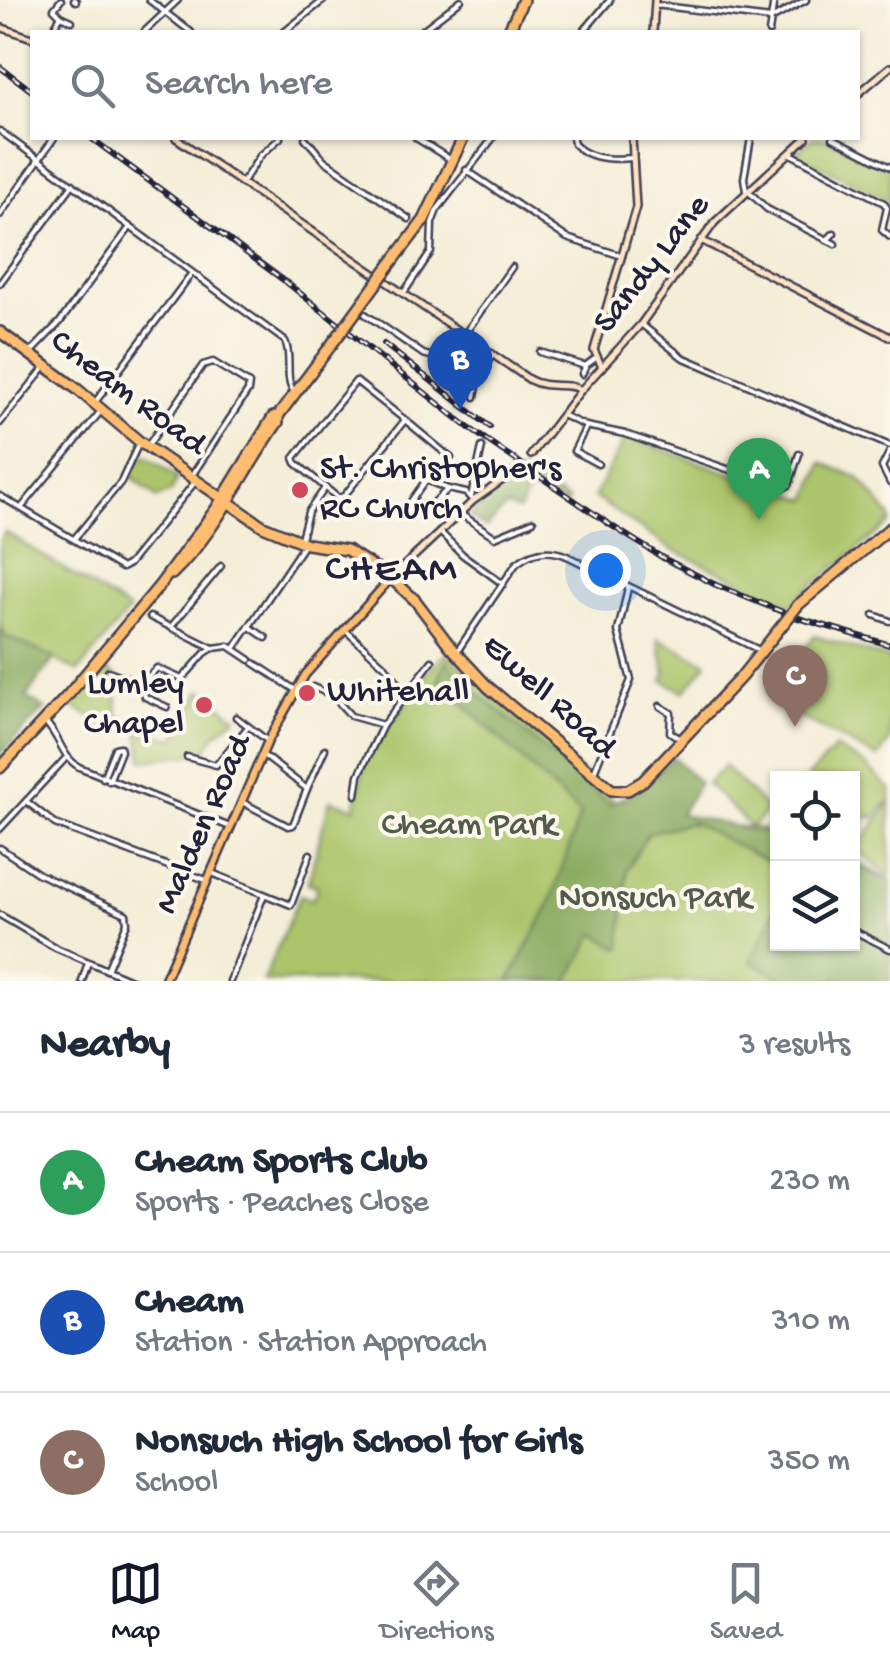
<!DOCTYPE html>
<html lang="en">
<head>
<meta charset="utf-8">
<style>
  body { margin:0; font-family:"Gochi Hand",sans-serif; background:#f2f2f3; color:#1f2937 }
  .controls { position:absolute; right:30px; bottom:30px; display:grid; overflow:hidden; border-radius:0px; box-shadow:0 2px 8px #0004 }
  .controls button { width:90px; height:90px; display:grid; place-items:center; padding:0; border:0; border-bottom:2px solid #e0e1e3; background:#fff; color:#1f2937; font:50px sans-serif }
  .you { position:absolute; left:605px; top:570px; width:35px; height:35px; margin:-25px; border:8px solid #fff; border-radius:50%; background:#1a73e8; box-shadow:0 0 0 15px #1a73e833 }
  .badge { display:grid; place-items:center; width:65px; height:65px; border-radius:50%; background:#111827; color:#fff; font-size:32px; font-weight:700 }
  .pin { position:absolute; translate:-50% -82px; filter:drop-shadow(0 2px 5px #0008) }
  .pin::after { content:''; position:absolute; top:52px; width:35px; height:30px; background:inherit; clip-path:polygon(0 0,100% 0,50% 100%) }
  .list { margin:0; padding:0; list-style:none }
  h2 { display:flex; justify-content:space-between; align-items:center; height:130px; margin:0; padding:0 40px; font-size:42px }
  h2 small { font-size:32px; font-weight:400; color:#747a83 }
  .list li { display:grid; grid-template-columns:65px 1fr auto; gap:30px; align-items:center; box-sizing:border-box; height:140px; padding:0 40px; border-top:2px solid #e0e1e3 }
  .list b { display:block; font-size:38px; white-space:nowrap }
  .list p { margin:0; font-size:32px; white-space:nowrap; color:#747a83 }
  .list em { font-size:32px; font-style:normal; color:#747a83 }
  .icon { flex:none; width:55px; height:55px; fill:none; stroke:currentColor; stroke-width:2; stroke-linecap:round; stroke-linejoin:round }
  .map { position:relative; flex:none; width:890px; height:981px; overflow:hidden }
  .search { position:absolute; background:#fff; box-shadow:0 2px 8px #0004; left:30px; right:30px; top:30px; height:110px; display:flex; align-items:center; gap:25px; box-sizing:border-box; padding:0 35px; border-radius:0px; color:#747a83; font-size:38px }
  .sheet { height:550px; background:#fff }
  nav { display:flex; justify-content:space-around; align-items:center; box-sizing:border-box; height:140px; border-top:2px solid #e0e1e3; background:#fff; font-size:28px; color:#747a83 }
  nav a { display:grid; justify-items:center; gap:5px }
  nav .on { color:#111827 }
  .map>svg:first-child { display:block }
</style>
</head>
<body>
<div class="map">
<svg width="890" height="981" viewBox="0 0 890 981">
  <rect width="100%" height="100%" fill="#fbf7ec"/>
  <filter id="ink" filterUnits="userSpaceOnUse"><feTurbulence type="fractalNoise" baseFrequency=".01" numOctaves="2"/><feDisplacementMap in="SourceGraphic" scale="20" xChannelSelector="R" yChannelSelector="G"/><feConvolveMatrix kernelMatrix="1 2 1 2 8 2 1 2 1" color-interpolation-filters="sRGB"/></filter>
  <filter id="wash" filterUnits="userSpaceOnUse"><feTurbulence type="fractalNoise" baseFrequency=".0048" numOctaves="4" result="noise"/><feDisplacementMap in="SourceGraphic" scale="40" xChannelSelector="R" yChannelSelector="G"/><feGaussianBlur stdDeviation="2.25" result="paint"/><feColorMatrix in="noise" values="0 0 0 0 0 0 0 0 0 0 0 0 0 0 0 0 0 1.4 0 .05"/><feComposite in="paint" operator="in"/></filter>
  <g filter="url(#wash)">
    <rect width="100%" height="100%" fill="#f4edd7"/>
    <!-- green -->
    <g fill="#acc56b" stroke="#677453" stroke-width="2.5">
      <path d="M812,138H825L890,171V202L796,153Z"/>
      <path d="M626,437L808,500L822,463L859,478L890,516V523L804,592L792,605L671,549L594,497Z"/>
      <path d="M145,455L177,477L172,491L157,498L131,476L135,463Z"/>
      <path d="M5,532L129,610L78,672L54,659L26,697L45,709L0,754V542Z"/>
      <path d="M814,636L890,659V740L878,758L779,706L783,697L772,690Z"/>
      <path d="M658,638L707,663L684,692L663,680L666,674Z"/>
      <path d="M446,653L621,807L688,824L751,827L707,784L724,766L768,810L752,827L777,832L778,944H852L853,860L890,880V981H263L300,895L313,900L317,886L308,883L330,800L355,808L365,763L384,731L402,710L417,683Z"/>
      <path d="M105,670L117,676L118,715L132,723L128,729L108,727L71,706Z"/>
      <path d="M201,690L236,717L215,735L204,753L143,760L138,731L175,739Z"/>
      <path d="M835,748L864,764L890,789V800L873,818L869,815L853,832L852,778H807Z"/>
      <path d="M890,803V875L889,876L856,849Z"/>
    </g>
    <!-- forest -->
    <g fill="#89aa5f" stroke="#56664d" stroke-width="2.5">
      <path d="M522,470L568,501L566,505L537,491L527,494L519,511L506,507L486,528L469,517L483,500Z"/>
      <path d="M0,629L4,631L3,635L54,658L26,697L45,709L0,754Z"/>
      <path d="M447,661L464,681L609,804L641,789L673,757L699,783L680,814L777,836V867L692,822L648,833L627,870L621,949L595,934L568,981H509L550,904L580,814L438,680Z"/>
      <path d="M853,864L890,882V981H840L836,978L832,981H787L751,961L777,906L778,944H852Z"/>
    </g>
  </g>
  <g filter="url(#ink)">
    <g fill="none" stroke-linecap="round" stroke-linejoin="round">
      <defs>
        <g id="street">
          <path d="M74,0L76,1"/>
          <path d="M149,0L191,32"/>
          <path d="M655,5L771,19L806,0"/>
          <path d="M61,16L72,21"/>
          <path d="M51,32L61,16L54,9L61,0"/>
          <path d="M144,32L178,0"/>
          <path d="M284,32L324,0"/>
          <path d="M420,32L461,0"/>
          <path d="M583,32L610,0"/>
          <path d="M769,32L774,0"/>
          <path d="M0,131L285,341C293,357 283,379 295,393"/>
          <path d="M305,138L324,160L409,219"/>
          <path d="M416,138L448,158"/>
          <path d="M573,138L574,144C588,159 612,160 632,158"/>
          <path d="M833,138L890,167"/>
          <path d="M791,154L884,203L887,208L882,230L890,237"/>
          <path d="M466,170L567,238L622,256"/>
          <path d="M242,183L260,156L280,138"/>
          <path d="M746,191L744,178L751,138"/>
          <path d="M750,193L767,209L835,244"/>
          <path d="M0,215L54,138"/>
          <path d="M827,240L834,233"/>
          <path d="M0,283L73,184"/>
          <path d="M403,294L431,252L432,223L437,210L493,138"/>
          <path d="M365,314L423,354L437,358C451,374 443,382 470,384L479,375"/>
          <path d="M641,324L682,357L890,446"/>
          <path d="M464,335L512,267"/>
          <path d="M540,352L585,366L596,358"/>
          <path d="M29,354L60,322L130,227"/>
          <path d="M582,374L586,366"/>
          <path d="M356,381L405,420L344,496L338,498L296,463L294,458Z"/>
          <path d="M475,397L479,375L492,355"/>
          <path d="M96,401L192,273"/>
          <path d="M562,415L586,426L625,434L783,488L789,485L799,454"/>
          <path d="M405,420L451,458"/>
          <path d="M0,423L46,366"/>
          <path d="M586,427L574,451L598,464"/>
          <path d="M147,447L203,365L213,362L249,384L248,391L193,474"/>
          <path d="M890,451L882,467L890,483"/>
          <path d="M448,489L421,515L409,504L426,480L448,489L466,493L473,501"/>
          <path d="M0,496L122,568L129,564L195,482"/>
          <path d="M471,497L482,447"/>
          <path d="M22,507L101,411"/>
          <path d="M459,513L495,537L533,521"/>
          <path d="M441,533L463,555L503,584"/>
          <path d="M74,539L121,482L138,445"/>
          <path d="M300,542L308,512L325,488"/>
          <path d="M874,615L890,621"/>
          <path d="M150,617L213,648L229,646L250,660"/>
          <path d="M171,627L221,566"/>
          <path d="M250,627L266,638"/>
          <path d="M344,629L385,666L407,693"/>
          <path d="M234,649L305,543"/>
          <path d="M458,650L516,564C532,551 548,548 567,556L761,651"/>
          <path d="M254,663L297,691"/>
          <path d="M108,671L142,683"/>
          <path d="M142,683L157,668L182,679L205,653L213,648"/>
          <path d="M142,683L145,697L167,707"/>
          <path d="M313,687L333,696L351,716L383,725L432,661"/>
          <path d="M660,706L671,713L670,732L679,738"/>
          <path d="M236,717L268,741"/>
          <path d="M46,723C60,737 61,756 79,767L230,827"/>
          <path d="M187,757L216,765L248,727"/>
          <path d="M594,772L631,680L618,631L628,588"/>
          <path d="M103,778L115,748L120,747L121,751L109,781"/>
          <path d="M307,789L325,749"/>
          <path d="M356,795L359,775L383,725"/>
          <path d="M26,801L55,824L206,880"/>
          <path d="M242,802L288,826L293,825L307,789L263,755"/>
          <path d="M0,829L65,759"/>
          <path d="M0,848L39,874L126,914L127,923L107,970"/>
          <path d="M212,873L291,905L310,854"/>
          <path d="M0,915L56,948L133,981"/>
          <path d="M852,930L890,949"/>
          <path d="M82,981L88,962"/>
          <path d="M230,981L264,895"/>
        </g>
        <g id="secondary">
          <path d="M0,27L32,38"/>
          <path d="M653,32L655,0"/>
          <path d="M858,94L890,67"/>
          <path d="M176,138L530,380C549,390 566,381 581,390"/>
          <path d="M701,240L890,337"/>
          <path d="M602,367L594,350L636,207L632,138"/>
          <path d="M531,455L581,390L641,324L715,222L806,138"/>
          <path d="M391,578L473,501L521,467"/>
        </g>
        <path id="primary" d="M164,981L268,741L305,675L391,578"/>
        <g id="highway">
          <path d="M508,32L523,0"/>
          <path d="M387,269L424,220L463,138"/>
          <path d="M0,332L77,389L140,442L263,526L307,544L347,550L391,578L415,600L450,646L488,687L612,790H628L643,781L741,677L788,618"/>
          <path d="M172,574C217,531 242,473 278,422V416"/>
          <path d="M798,605L890,528"/>
          <path d="M0,768L69,694L160,585L216,509L273,417L278,416L341,332"/>
        </g>
      </defs>
      <!-- street casing -->
      <use href="#street" stroke="#424052" stroke-width="9"/>
      <!-- secondary casing -->
      <use href="#secondary" stroke="#424052" stroke-width="10"/>
      <!-- primary casing -->
      <use href="#primary" stroke="#424052" stroke-width="11"/>
      <!-- highway casing -->
      <use href="#highway" stroke="#424052" stroke-width="14"/>
      <!-- street -->
      <use href="#street" stroke="#fff" stroke-width="4"/>
      <!-- secondary -->
      <use href="#secondary" stroke="#fee4c6" stroke-width="5"/>
      <!-- primary -->
      <use href="#primary" stroke="#fdbc70" stroke-width="6"/>
      <!-- highway -->
      <use href="#highway" stroke="#fdbc70" stroke-width="9"/>
      <defs>
        <g id="rail">
          <path d="M0,67L32,91"/>
          <path d="M91,138L286,282L469,428L612,526L663,558L716,585L795,617L890,645"/>
          <path d="M384,344L490,427"/>
        </g>
      </defs>
      <!-- rail casing -->
      <use href="#rail" stroke="#22223b" stroke-width="6"/>
      <!-- rail -->
      <use href="#rail" stroke="#fbf7ec" stroke-width="2.5" stroke-dasharray="8" stroke-linecap="butt"/>
      <defs>
        <g id="highway-bridge">
          <path d="M341,332L387,269"/>
          <path d="M788,618L798,605"/>
        </g>
      </defs>
      <!-- highway-bridge casing -->
      <use href="#highway-bridge" stroke="#424052" stroke-width="14" stroke-linecap="butt"/>
      <!-- highway-bridge -->
      <use href="#highway-bridge" stroke="#fdbc70" stroke-width="9"/>
    </g>
  </g>
  <!-- markers -->
  <g fill="#d1495b" stroke="#fbf7ec" stroke-width="4">
    <circle cx="300" cy="490" r="10"/>
    <circle cx="307" cy="693" r="10"/>
    <circle cx="204" cy="705" r="10"/>
  </g>
  <g text-anchor="middle" dominant-baseline="central" stroke-width="8" stroke-linejoin="round" paint-order="stroke">
    <!-- street labels -->
    <g font-size="35" fill="#22223b" stroke="#fbf7ec">
      <text transform="translate(653 265) rotate(-52)">Sandy Lane</text>
      <text transform="translate(127 394) rotate(37)">Cheam Road</text>
      <text transform="translate(548 698) rotate(42)">Ewell Road</text>
      <text transform="translate(205 825) rotate(-66)">Malden Road</text>
    </g>
    <!-- poi labels -->
    <g font-size="35" fill="#22223b" stroke="#fbf7ec" text-anchor="start">
      <text x="320" y="470">St. Christopher's<tspan x="320" dy="40">RC Church</tspan></text>
      <text x="184" y="685" text-anchor="end">Lumley<tspan x="184" dy="40">Chapel</tspan></text>
      <text x="327" y="693">Whitehall</text>
    </g>
    <!-- park labels -->
    <g font-size="35" fill="#525b4c" stroke="#fbf7ec">
      <text x="469" y="826">Cheam Park</text>
      <text x="655" y="899">Nonsuch Park</text>
    </g>
    <!-- quarter labels -->
    <g font-size="40" letter-spacing="2.5" fill="#22223b" stroke="#fbf7ec">
      <text x="392" y="571">CHEAM</text>
    </g>
  </g>
</svg>
<div class="controls">
<button><svg class="icon" aria-label="locate" viewBox="0 0 24 24"><circle cx="12" cy="12" r="6"/><path d="M12 2v4M12 18v4M2 12h4M18 12h4"/></svg></button>
<button><svg class="icon" aria-label="layers" viewBox="0 0 24 24"><path d="M12 4l9 5-9 5-9-5zM3 14l9 5 9-5"/></svg></button>
</div>
<div class="you"></div>
<div class="pin badge" style="left:759px;top:520px;background:#2e9e5b">A</div>
<div class="pin badge" style="left:460px;top:410px;background:#1a4fb4">B</div>
<div class="pin badge" style="left:795px;top:727px;background:#8d6e63">C</div>
<div class="search"><svg class="icon" aria-label="search" viewBox="0 0 24 24"><circle cx="10" cy="10" r="6"/><path d="M15 15l6 6"/></svg>Search here</div>
</div>
<section class="sheet">
<h2>Nearby<small>3 results</small></h2>
<ul class="list">
<li><span class="badge" style="background:#2e9e5b">A</span><div><b>Cheam Sports Club</b><p>Sports · Peaches Close</p></div><em>230 m</em></li>
<li><span class="badge" style="background:#1a4fb4">B</span><div><b>Cheam</b><p>Station · Station Approach</p></div><em>310 m</em></li>
<li><span class="badge" style="background:#8d6e63">C</span><div><b>Nonsuch High School for Girls</b><p>School</p></div><em>350 m</em></li>
</ul>
</section>
<nav>
<a class="on"><svg class="icon" aria-label="map" viewBox="0 0 24 24"><path d="M3 6l6-2 6 2 6-2v14l-6 2-6-2-6 2zM9 4v14M15 6v14"/></svg>Map</a>
<a><svg class="icon" aria-label="directions" viewBox="0 0 24 24"><path d="M12 3l9 9-9 9-9-9zM9 14v-3h6M13 9l2 2-2 2"/></svg>Directions</a>
<a><svg class="icon" aria-label="saved" viewBox="0 0 24 24"><path d="M7 4h10v16l-5-4-5 4z"/></svg>Saved</a>
</nav>
</body>
</html>
